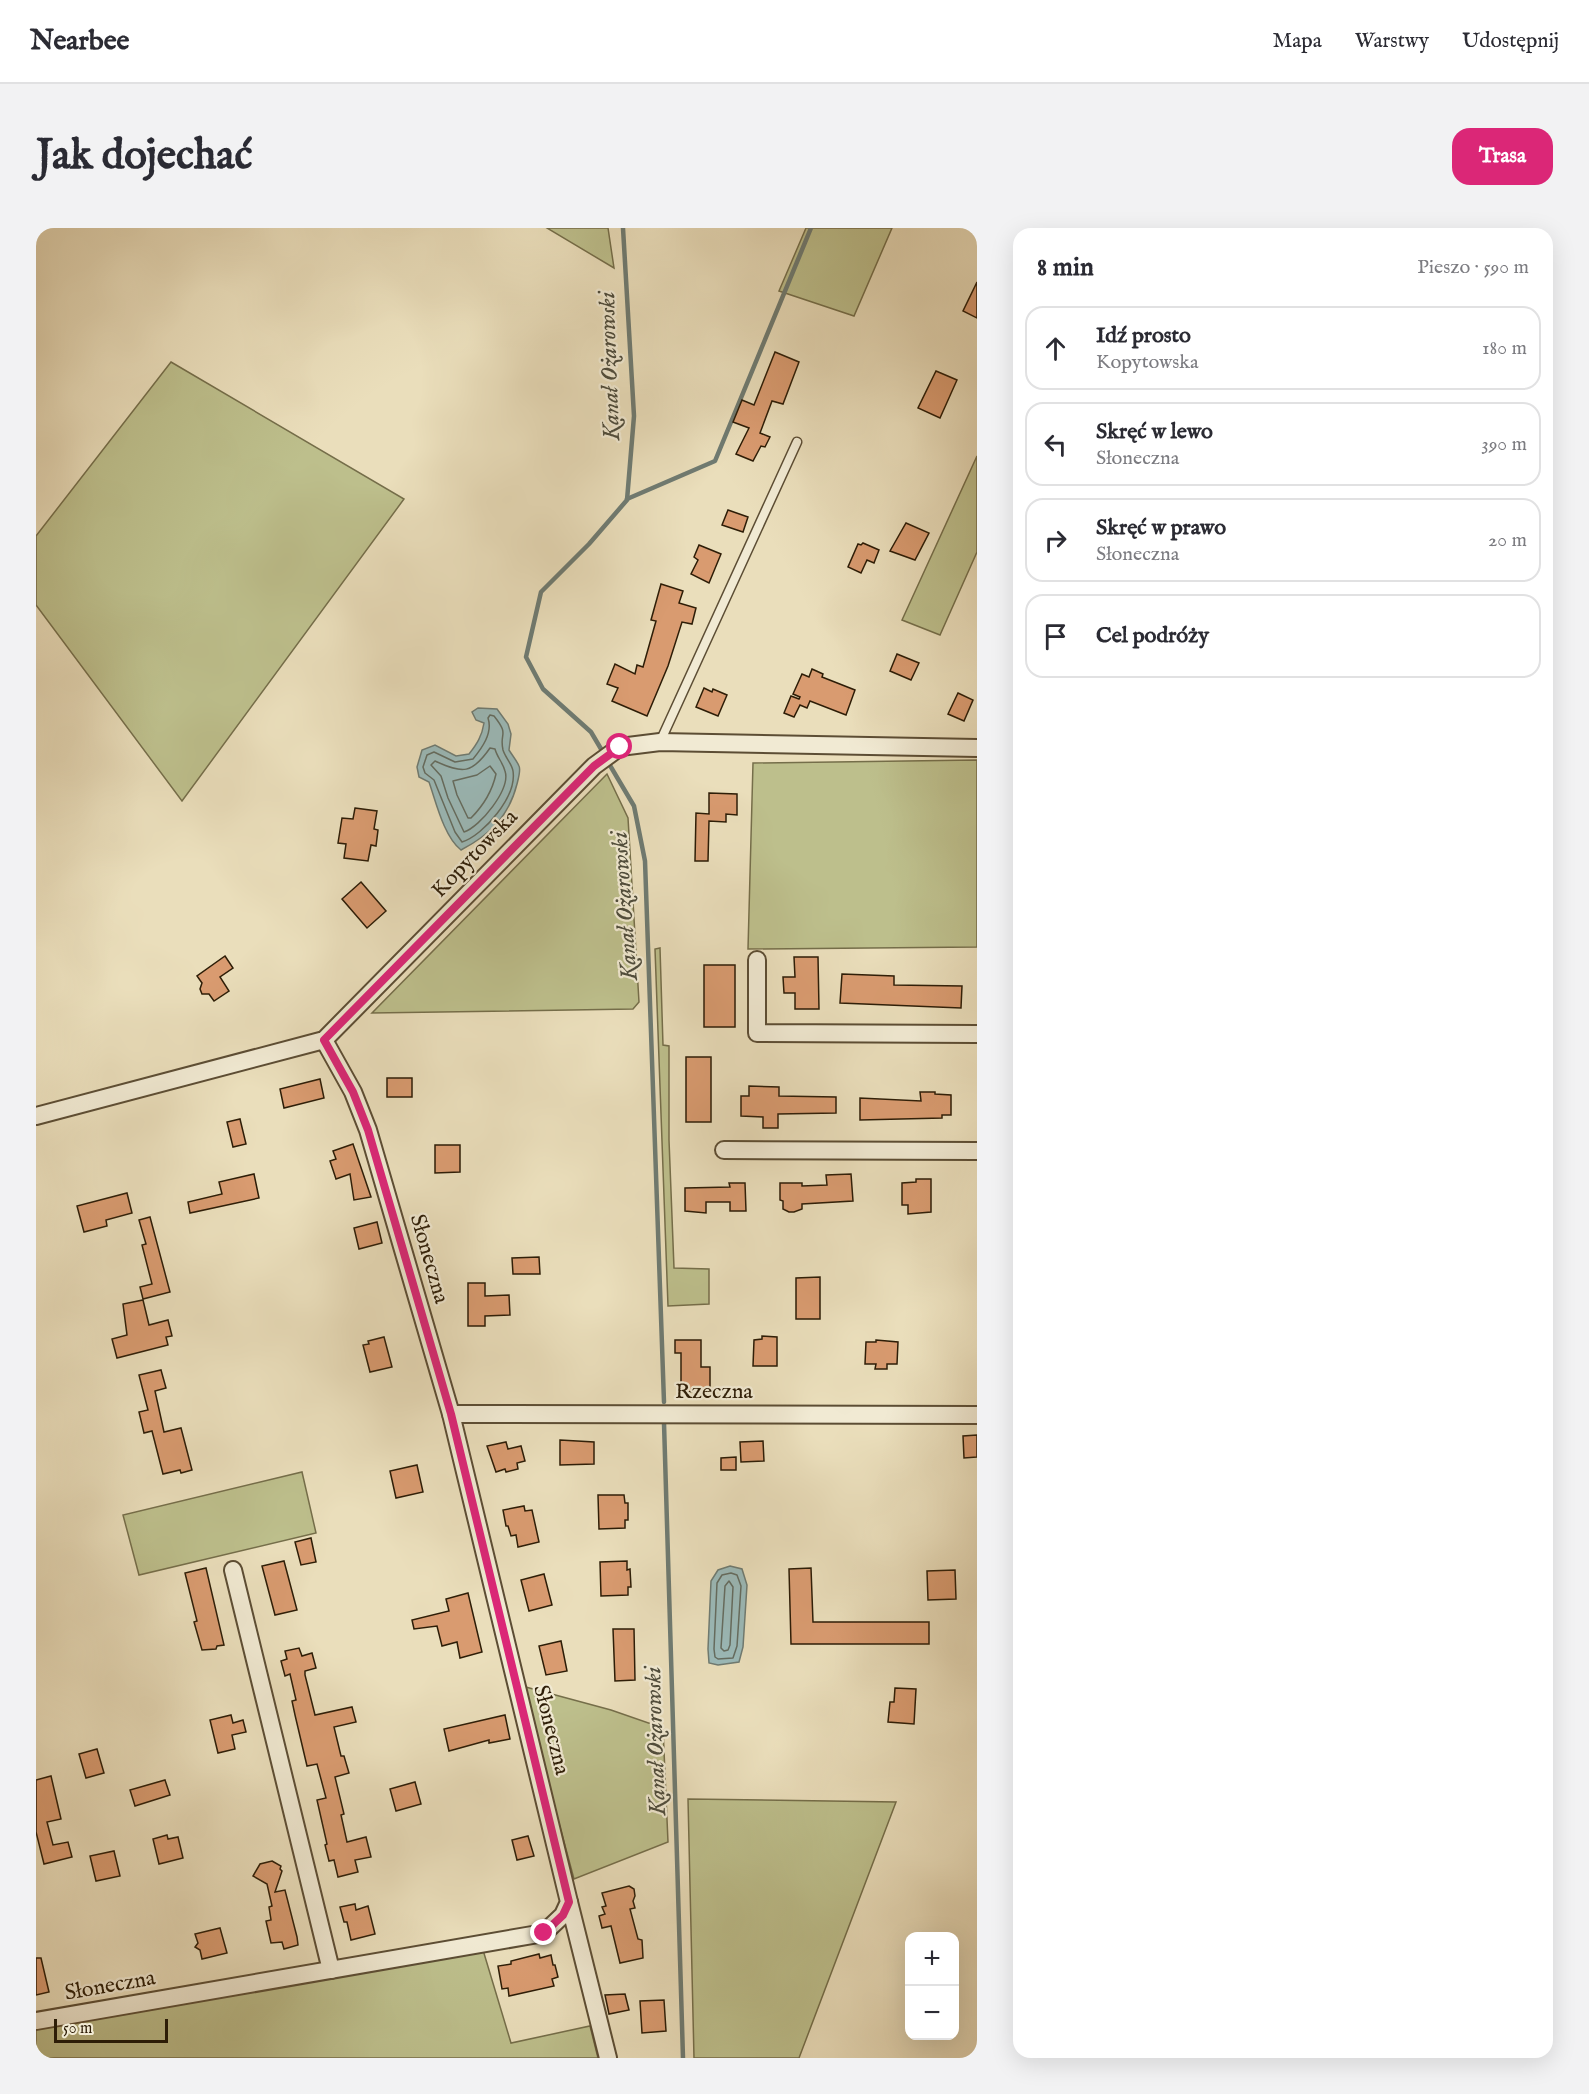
<!DOCTYPE html>
<html lang="pl">
<head>
<meta charset="utf-8">
<style>
  body { margin:0; font-family:"IM FELL English",serif; background:#f2f2f3; color:#2b2b33 }
  .controls { position:absolute; right:18px; bottom:18px; display:grid; overflow:hidden; border-radius:12px; box-shadow:0 6px 24px #0002 }
  .controls button { width:54px; height:54px; display:grid; place-items:center; padding:0; border:0; border-bottom:2px solid #e1e1e2; background:#fff; color:#2b2b33; font:30px sans-serif }
  .scale { position:absolute; left:18px; bottom:15px; width:114px; box-sizing:border-box; padding-left:6px; border:3px solid #2d1d07; border-top:0; font-size:16px; line-height:21px; white-space:nowrap; color:#2d1d07; -webkit-text-stroke:4px #f1ead3; paint-order:stroke }
  .stop { position:absolute; width:18px; height:18px; margin:-14px; border:4px solid #db2777; border-radius:50%; background:#fff }
  .stop.end { background:#db2777; border-color:#fff; box-shadow:0 2px 6px #0008 }
  .list { margin:0; padding:0; list-style:none }
  h2 { display:flex; justify-content:space-between; align-items:center; height:78px; margin:0; padding:0 24px; font-size:26px }
  h2 small { font-size:20px; font-weight:400; color:#7c7c81 }
  .list li { display:grid; grid-template-columns:39px 1fr auto; gap:18px; align-items:center; box-sizing:border-box; height:84px; margin:0 12px 12px; padding:0 12px; border:2px solid #e1e1e2; border-radius:18px }
  .list b { display:block; font-size:22px; white-space:nowrap }
  .list p { margin:0; font-size:20px; white-space:nowrap; color:#7c7c81 }
  .list em { font-size:20px; font-style:normal; color:#7c7c81 }
  .icon { flex:none; width:33px; height:33px; fill:none; stroke:currentColor; stroke-width:2; stroke-linecap:round; stroke-linejoin:round }
  .map { position:relative; flex:none; width:941px; height:1830px; overflow:hidden; border-radius:18px }
  header { display:flex; align-items:center; gap:36px; box-sizing:border-box; height:84px; padding:0 30px; background:#fff; border-bottom:2px solid #e1e1e2 }
  header strong { font-size:28px }
  nav { display:flex; gap:33px; margin-inline-start:auto; font-size:21px }
  .intro { display:flex; align-items:center; justify-content:space-between; box-sizing:border-box; height:144px; padding:0 36px }
  h1 { margin:0; font-size:42px }
  .button { padding:15px 27px; border-radius:18px; background:#db2777; color:#fff; font-size:21px; font-weight:700 }
  main { display:flex; gap:36px; padding:0 36px }
  aside { flex:1; background:#fff; border-radius:18px; box-shadow:0 6px 24px #0002 }
  .map>svg:first-child { display:block }
</style>
</head>
<body>
<header>
<strong>Nearbee</strong>
<nav><a>Mapa</a><a>Warstwy</a><a>Udostępnij</a></nav>
</header>
<div class="intro"><h1>Jak dojechać</h1><a class="button">Trasa</a></div>
<main>
<div class="map">
<svg width="941" height="1830" viewBox="0 0 941 1830">
  <rect width="100%" height="100%" fill="#eadebb"/>
  <filter id="stains"><feTurbulence type="fractalNoise" baseFrequency=".00333" numOctaves="4"/><feColorMatrix values="0 0 0 0 .2 0 0 0 0 .09 0 0 0 0 .02 0 0 0 .5 -.17"/></filter>
  <radialGradient id="worn" r=".72"><stop offset=".6" stop-color="#630" stop-opacity="0"/><stop offset="1" stop-color="#630" stop-opacity=".3"/></radialGradient>
  <!-- green -->
  <g fill="#bdbf8c" stroke="#756e4a" stroke-width="1.5">
    <path d="M511,0H572L578,40Z"/>
    <path d="M770,0H856L818,88L743,63Z"/>
    <path d="M135,134L368,271L146,573L0,377V308Z"/>
    <path d="M941,228V324L904,407L866,392Z"/>
    <path d="M941,532V719L712,721L717,535Z"/>
    <path d="M571,546L592,590L603,774L597,781L336,785Z"/>
    <path d="M624,720L627,817L633,818V912L638,1040L673,1041V1076L632,1078L619,721Z"/>
    <path d="M266,1244L280,1305L103,1347L87,1287Z"/>
    <path d="M486,1458L575,1482L627,1500L632,1614L538,1651Z"/>
    <path d="M652,1571L860,1574L763,1830H658Z"/>
    <path d="M447,1722L475,1815L554,1798L562,1830H0V1800Z"/>
  </g>
  <!-- water -->
  <g fill="#9bbab9" stroke="#6f7b72" stroke-width="1.5">
    <path d="M442,480L461,481L472,496L475,506L473,522C476,527 481,533 483,538C485,542 482,552 481,556C473,588 454,607 425,622C408,609 400,574 393,554L383,549L381,539L386,522L399,517L420,528L433,526C441,516 446,508 448,495L440,492L436,484Z"/>
    <path d="M694,1338L706,1341L711,1357L707,1419L703,1434L682,1437L673,1435L672,1421L675,1353L682,1342Z"/>
  </g>
  <g fill="none" stroke-linecap="round" stroke-linejoin="round">
    <!-- shore -->
    <g stroke="#646c60" stroke-width="1.5">
      <path d="M454,487L458,488C474,508 463,504 467,522C469,529 476,536 477,543C481,568 448,607 426,614L419,604L398,552L389,545L387,539L391,527L398,524L419,534L437,531C446,520 457,505 452,490Z"/>
      <path d="M454,520L459,521C461,529 467,535 469,543C475,561 444,599 428,604L412,570L405,548L395,537L399,533C427,546 436,546 454,520Z"/>
      <path d="M454,538L460,546C456,564 448,577 435,590H432L421,567L417,553L441,547Z"/>
      <path d="M695,1345L701,1347L705,1358L701,1418L697,1430L682,1431L679,1429L678,1421L681,1355L686,1347Z"/>
      <path d="M693,1353L697,1359L694,1417L692,1422L688,1423L685,1420L689,1358Z"/>
    </g>
    <!-- stream -->
    <g stroke="#6f7b72" stroke-width="4.5">
      <path d="M591,271L679,233L775,0"/>
      <path d="M568,526L555,504L507,461L490,429L505,364L553,316L591,272L598,188L587,0"/>
      <path d="M572,534L598,578L609,633L628,1174"/>
      <path d="M628,1195L647,1830"/>
    </g>
  </g>
  <!-- building -->
  <g fill="#d99b70" stroke="#2d1d07" stroke-width="1.5">
    <path d="M941,54V90L927,83Z"/>
    <path d="M739,124L763,134L747,176L736,173L724,205L734,209L729,219L725,218L717,233L700,226L713,200L697,194L706,172L718,177Z"/>
    <path d="M900,143L921,152L904,190L882,180Z"/>
    <path d="M692,282L712,289L707,304L686,297Z"/>
    <path d="M870,295L893,305L879,332L854,323Z"/>
    <path d="M827,315L843,322L838,335L831,332L825,345L812,339L822,316L825,317Z"/>
    <path d="M663,317L685,326L673,355L655,346L662,332L658,329Z"/>
    <path d="M625,356L647,363L643,375L660,380L656,396L646,394L632,438L611,488L576,473L582,460L571,456L579,436L599,446L601,437L607,439L620,393L615,392Z"/>
    <path d="M861,426L883,435L875,452L854,443Z"/>
    <path d="M776,441L787,446L786,449L819,462L810,487L774,473L771,480L764,477L758,489L748,485L755,468L763,471L764,469L757,466L766,446L773,449Z"/>
    <path d="M668,460L676,464L677,461L691,467L682,488L660,479Z"/>
    <path d="M922,465L937,472L928,493L912,486Z"/>
    <path d="M673,565L701,566V587L690,586V594L673,593L672,633H659L660,585L673,586Z"/>
    <path d="M319,580L341,583L338,601L342,602L340,618L335,617L332,633L308,630L310,616L302,615L306,590L317,591Z"/>
    <path d="M325,654L350,683L331,700L306,671Z"/>
    <path d="M189,728L197,740L184,749L193,763L178,773L173,766H166L164,761L166,755L161,748Z"/>
    <path d="M758,729H782L783,781H759V765H748L747,749H759Z"/>
    <rect x="668" y="737" width="31" height="62"/>
    <path d="M806,746L858,748V757L926,758L925,780L804,775Z"/>
    <rect x="650" y="829" width="25" height="65"/>
    <rect x="351" y="850" width="25" height="19"/>
    <path d="M284,851L288,870L248,880L244,861Z"/>
    <path d="M713,858L743,859V868L800,869V885L742,886V900H727V889L705,888V868H713Z"/>
    <path d="M884,864H899V866L915,867V887H906V890L824,892V870L885,873Z"/>
    <path d="M204,891L210,916L197,919L191,894Z"/>
    <path d="M317,916L335,969L318,972L314,946L300,951L294,933L300,931L297,923Z"/>
    <path d="M399,917H424V944L399,945Z"/>
    <path d="M218,946L223,970L154,985L152,974L186,966L183,954Z"/>
    <path d="M815,946L817,973L766,976V981L758,984H753L747,981V973L744,972V955H766V958L791,957L790,947Z"/>
    <path d="M880,951H895V984L872,986V977H866V955L880,954Z"/>
    <path d="M693,955H709L710,983H694V974H670V985L649,983V960L694,959Z"/>
    <path d="M91,965L96,985L70,992L71,998L48,1004L41,978Z"/>
    <path d="M114,989L134,1064L107,1071L104,1059L116,1056L106,1017L110,1016L103,992Z"/>
    <path d="M341,994L346,1015L323,1021L318,1000Z"/>
    <path d="M503,1029L504,1046H477L476,1030Z"/>
    <path d="M784,1049V1091H760V1050Z"/>
    <path d="M432,1055H449V1068L473,1067L474,1087L449,1088V1098H432Z"/>
    <path d="M107,1072L113,1097L132,1092L136,1108L130,1109L132,1117L81,1130L76,1111L91,1107L87,1076Z"/>
    <path d="M726,1108L741,1109V1138H717L718,1112L726,1111Z"/>
    <path d="M348,1109L356,1139L334,1144L327,1117L333,1116L332,1113Z"/>
    <path d="M639,1112H665V1139H674V1163L645,1164V1125H639Z"/>
    <path d="M840,1112L862,1114L861,1136H851V1141H839L840,1136H829L830,1114H840Z"/>
    <path d="M125,1142L130,1160L119,1163L128,1204L145,1200L156,1242L145,1245L144,1242L127,1246L116,1203L108,1205L103,1184L112,1182L103,1147Z"/>
    <path d="M941,1207V1229L928,1230L927,1208Z"/>
    <path d="M524,1212L558,1214V1236L524,1237Z"/>
    <path d="M727,1213L728,1233L705,1234L704,1214Z"/>
    <path d="M470,1214L472,1221L485,1218L489,1233L481,1235L482,1241L470,1244L469,1241L460,1244L451,1218Z"/>
    <path d="M700,1229V1242H685V1230Z"/>
    <path d="M381,1237L387,1264L360,1270L354,1243Z"/>
    <path d="M562,1267H588L589,1275H592V1292H589V1300L563,1301Z"/>
    <path d="M488,1278L489,1283L496,1282L503,1314L482,1319L480,1307L475,1308L472,1298H470L467,1282Z"/>
    <path d="M275,1310L280,1334L265,1337L259,1314Z"/>
    <path d="M248,1333L261,1382L239,1387L226,1338Z"/>
    <path d="M591,1333V1342L594,1341L595,1359H592V1367L565,1368L564,1334Z"/>
    <path d="M170,1340L188,1417L181,1418L180,1421L166,1422L158,1394L161,1393L149,1345Z"/>
    <path d="M775,1340L777,1394H893V1416H755L753,1341Z"/>
    <path d="M919,1342L920,1371L892,1372L891,1343Z"/>
    <path d="M508,1346L516,1377L493,1383L485,1352Z"/>
    <path d="M432,1365L446,1424L424,1430L421,1414L406,1418L401,1398L378,1401L376,1392L413,1383L410,1371Z"/>
    <path d="M577,1401H598L599,1452L579,1453Z"/>
    <path d="M525,1413L531,1443L510,1447L503,1418Z"/>
    <path d="M263,1420L266,1428L276,1425L280,1440L269,1443V1447L279,1487L316,1479L320,1494L298,1499L305,1528H308L313,1545L299,1549L308,1586L305,1587L311,1614L330,1609L335,1629L319,1632L322,1644L302,1649L298,1632L293,1633L289,1617L291,1616L281,1572L290,1570L281,1536L271,1538L259,1487L256,1473L260,1472L254,1446L249,1448L245,1433L251,1431L249,1423Z"/>
    <path d="M859,1460L880,1461L878,1496L852,1494L854,1474H858Z"/>
    <path d="M195,1487L197,1495L207,1492L210,1504L196,1507L199,1521L182,1525L174,1492Z"/>
    <path d="M469,1487L474,1511L453,1515V1512L413,1523L408,1501Z"/>
    <path d="M61,1521L68,1545L50,1550L43,1526Z"/>
    <path d="M15,1548L25,1591L11,1594L17,1617L32,1614L36,1629L8,1636L0,1604V1552Z"/>
    <path d="M129,1552L134,1567L99,1578L94,1562Z"/>
    <path d="M379,1554L385,1576L360,1583L354,1561Z"/>
    <path d="M131,1607L132,1611L142,1609L147,1630L123,1636L117,1611Z"/>
    <path d="M492,1608L498,1628L481,1632L476,1612Z"/>
    <path d="M78,1623L84,1648L60,1653L54,1628Z"/>
    <path d="M236,1633L245,1638L244,1641L246,1643L239,1664L249,1662L261,1709L262,1717L248,1721L246,1714L235,1715L230,1693L235,1692L233,1679L236,1678L231,1656L217,1648L224,1636Z"/>
    <path d="M593,1658L598,1661L599,1668L597,1673L599,1680L594,1681L602,1711L606,1712L607,1730L584,1735L575,1698L566,1700L563,1688L569,1686L566,1679L570,1678L566,1665Z"/>
    <path d="M319,1676L320,1682L332,1678L339,1706L315,1712L311,1694H308L304,1679Z"/>
    <path d="M184,1700L191,1725L166,1731L164,1722L159,1719L162,1715L159,1706Z"/>
    <path d="M503,1726L504,1730L515,1727L517,1737H519L522,1749L516,1751L518,1758L473,1768L472,1760L466,1761L462,1738L475,1736V1733Z"/>
    <path d="M0,1730H5L13,1764L0,1767Z"/>
    <path d="M589,1766L593,1782L573,1786L569,1767Z"/>
    <path d="M628,1772L630,1803L606,1805L604,1773Z"/>
  </g>
  <g fill="none" stroke-linecap="round" stroke-linejoin="round">
    <defs>
      <path id="service" d="M624,514L761,214"/>
      <g id="minor">
        <path d="M721,732V805L941,806"/>
        <path d="M0,888L288,812L558,538L584,519L624,514L941,520"/>
        <path d="M688,922L941,923"/>
        <path d="M415,1186L941,1187"/>
        <path d="M197,1342L295,1742"/>
        <path d="M533,1674L572,1830"/>
        <path d="M0,1793L508,1705L527,1687L533,1674L415,1186L332,902L317,864L288,812"/>
      </g>
    </defs>
    <!-- service casing -->
    <use href="#service" stroke="#5c4d34" stroke-width="11"/>
    <!-- minor casing -->
    <use href="#minor" stroke="#5c4d34" stroke-width="20"/>
    <!-- service -->
    <use href="#service" stroke="#f1ead3" stroke-width="8"/>
    <!-- minor -->
    <use href="#minor" stroke="#f1ead3" stroke-width="16"/>
  </g>
  <g fill="none" stroke-linecap="round" stroke-linejoin="round">
    <!-- route -->
    <path stroke="#db2777" stroke-width="8" d="M508,1705L527,1687L533,1674L415,1186L332,902L317,864L288,812L558,538L584,519"/>
  </g>
  <g text-anchor="middle" dominant-baseline="central" stroke-width="4.5" stroke-linejoin="round" paint-order="stroke">
    <!-- street labels -->
    <g font-size="22" fill="#2d1d07" stroke="#f1ead3">
      <text transform="translate(439 626) rotate(-46)">Kopytowska</text>
      <text transform="translate(393 1031) rotate(74)">Słoneczna</text>
      <text x="678" y="1164">Rzeczna</text>
      <text transform="translate(515 1502) rotate(76)">Słoneczna</text>
      <text transform="translate(74 1758) rotate(-10)">Słoneczna</text>
    </g>
    <!-- water labels -->
    <g font-size="24" font-style="italic" fill="#4e4c3c" stroke="#f1ead3">
      <text transform="translate(574 138) rotate(-92)">Kanał Ożarowski</text>
      <text transform="translate(589 678) rotate(-94)">Kanał Ożarowski</text>
      <text transform="translate(620 1513) rotate(-92)">Kanał Ożarowski</text>
    </g>
  </g>
  <rect width="100%" height="100%" filter="url(#stains)"/>
  <rect width="100%" height="100%" fill="url(#worn)"/>
</svg>
<div class="controls">
<button>+</button>
<button>−</button>
</div>
<div class="scale">50 m</div>
<div class="stop" style="left:584px;top:519px"></div>
<div class="stop end" style="left:508px;top:1705px"></div>
</div>
<aside>
<h2>8 min<small>Pieszo · 590 m</small></h2>
<ul class="list">
<li><svg class="icon" aria-label="ahead" viewBox="0 0 24 24"><path d="M12 20V5M6 11l6-6 6 6"/></svg><div><b>Idź prosto</b><p>Kopytowska</p></div><em>180 m</em></li>
<li><svg class="icon" aria-label="left" viewBox="0 0 24 24"><path d="M17 20v-9H6M10 6l-5 5 5 5"/></svg><div><b>Skręć w lewo</b><p>Słoneczna</p></div><em>390 m</em></li>
<li><svg class="icon" aria-label="right" viewBox="0 0 24 24"><path d="M7 20v-9h11M14 6l5 5-5 5"/></svg><div><b>Skręć w prawo</b><p>Słoneczna</p></div><em>20 m</em></li>
<li><svg class="icon" aria-label="arrive" viewBox="0 0 24 24"><path d="M6 21V4h12l-3 4 3 4H6"/></svg><div><b>Cel podróży</b></div></li>
</ul>
</aside>
</main>
</body>
</html>
